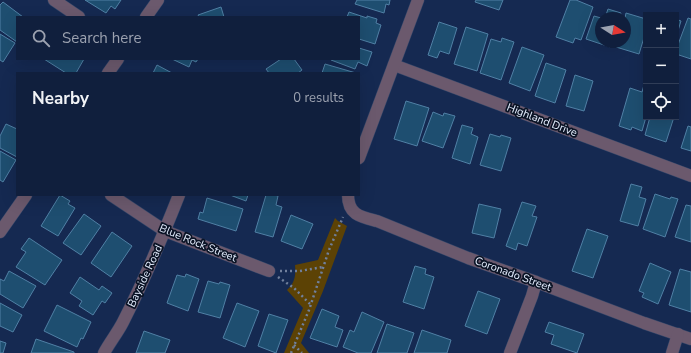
<!DOCTYPE html>
<html lang="en">
<head>
<meta charset="utf-8">
<style>
  body { margin:0; font-family:"Nunito Sans",sans-serif; background:#1e2c48; color:#f1f3f6 }
  .controls { position:absolute; right:12px; top:12px; display:grid; overflow:hidden; border-radius:0px; box-shadow:0 4px 16px #0002 }
  .controls button { width:36px; height:36px; display:grid; place-items:center; padding:0; border:0; border-bottom:1px solid #303d57; background:#101f3d; color:#f1f3f6; font:20px sans-serif }
  .compass { position:absolute; left:595px; top:12px; width:36px; height:36px; border-radius:50%; background:#101f3d; box-shadow:0 4px 16px #0002; rotate:101deg }
  .list { margin:0; padding:0; list-style:none }
  h2 { display:flex; justify-content:space-between; align-items:center; height:52px; margin:0; padding:0 16px; font-size:17px }
  h2 small { font-size:13px; font-weight:400; color:#9ca2b0 }
  .icon { flex:none; width:22px; height:22px; fill:none; stroke:currentColor; stroke-width:2; stroke-linecap:round; stroke-linejoin:round }
  .map { position:relative; flex:none; width:691px; height:353px; overflow:hidden }
  .search { position:absolute; background:#101f3d; box-shadow:0 4px 16px #0002; left:16px; top:16px; width:344px; height:44px; display:flex; align-items:center; gap:10px; box-sizing:border-box; padding:0 14px; border-radius:0px; color:#9ca2b0; font-size:15px }
  .panel { position:absolute; background:#101f3d; box-shadow:0 4px 16px #0002; left:16px; top:72px; width:344px; height:124px; border-radius:0px }
  .map>svg:first-child { display:block }
</style>
</head>
<body>
<div class="map">
<svg width="691" height="353" viewBox="0 0 691 353">
  <rect width="100%" height="100%" fill="#152951"/>
  <!-- park -->
  <path fill="#5c4205" d="M335,218L338,221L347,226L323,291L301,343L309,353H284L303,308L287,290C295,283 296,275 295,265L318,260Z"/>
  <!-- building -->
  <g fill="#1e4e70" stroke="#5080a5">
    <path d="M85,0H121L115,9L111,6L106,13Z"/>
    <path d="M357,0H390L389,5L386,4L384,13L355,4Z"/>
    <path d="M476,0H503L499,10L475,2Z"/>
    <path d="M570,0H576L593,7L581,40L575,38L573,43L556,37Z"/>
    <path d="M3,2L23,17H17V42L0,30V5Z"/>
    <path d="M221,7L224,17H199L198,15Z"/>
    <path d="M608,9L621,13L620,18H605Z"/>
    <path d="M349,12L367,18V16L377,19L376,23L381,25L375,44L359,39V17H347Z"/>
    <path d="M626,13L646,19V31L639,54L616,47L617,42H625V18Z"/>
    <path d="M594,16L601,18V42H612L610,47L586,39Z"/>
    <path d="M688,18L691,19V59L676,54V50Z"/>
    <path d="M676,19L681,21L676,37Z"/>
    <path d="M439,22L457,28L449,54L440,51L437,58L428,55Z"/>
    <path d="M466,27L488,34L477,71L454,64Z"/>
    <path d="M0,34L15,43L3,62L0,60Z"/>
    <path d="M502,38L514,42L501,80L480,73L491,39L501,42Z"/>
    <path d="M522,47L544,55L530,91L509,83Z"/>
    <path d="M359,48L372,52L367,66L358,62L355,69L331,60V59H359Z"/>
    <path d="M44,59H84L76,73H66Z"/>
    <path d="M172,59H198L196,62L192,60L189,67Z"/>
    <path d="M281,59H294L302,70L298,73H269L266,69Z"/>
    <path d="M546,63L566,70L555,103L535,96Z"/>
    <path d="M325,64L356,73H322Z"/>
    <path d="M157,65L172,73H153Z"/>
    <path d="M575,75L593,81L584,111L566,106Z"/>
    <path d="M644,85H646V117L642,131L632,127L631,130L619,126L630,88L642,92Z"/>
    <path d="M406,101L429,108L417,146L394,139Z"/>
    <path d="M433,112L443,116L444,113L455,116L443,148L422,141Z"/>
    <path d="M650,117H674L666,142L645,135Z"/>
    <path d="M6,124L17,129V157L0,148V136Z"/>
    <path d="M462,125L473,128L471,134L478,137L470,164L452,158Z"/>
    <path d="M688,126L691,127V151L681,148Z"/>
    <path d="M490,134L500,137L501,135L511,138L501,171L480,165Z"/>
    <path d="M0,151L16,160L3,182L0,180Z"/>
    <path d="M631,184L642,187L639,197L646,199L638,226L620,221Z"/>
    <path d="M655,194L670,199L671,197L678,199L665,237L643,229Z"/>
    <path d="M60,195L70,201L68,204L75,208L58,236L41,226Z"/>
    <path d="M230,195H248L246,201Z"/>
    <path d="M266,195H274L278,196L276,205L282,207L273,237L255,232Z"/>
    <path d="M207,198L243,209L236,231L198,219L200,212L203,213Z"/>
    <path d="M522,202L536,206L532,216L537,217L527,246L518,243L516,250L506,246Z"/>
    <path d="M479,204L501,209L494,238L472,233Z"/>
    <path d="M686,205L691,206V242L675,237Z"/>
    <path d="M84,214L101,226L81,255L63,243Z"/>
    <path d="M291,215L313,224L302,249L281,241Z"/>
    <path d="M587,229L608,236L593,278L572,271Z"/>
    <path d="M112,232L132,246L111,277L91,263Z"/>
    <path d="M29,238L62,260L45,285L16,267L26,252L21,249Z"/>
    <path d="M650,263L671,272L658,304L642,297L644,293L639,291Z"/>
    <path d="M415,266L426,269L425,274L434,277L424,309L403,302Z"/>
    <path d="M680,269L691,272V312L669,305Z"/>
    <path d="M9,271L36,286L23,308L0,294V279L4,281Z"/>
    <path d="M186,274L199,279L188,311L167,303L177,275L185,277Z"/>
    <path d="M80,277L99,290L102,286L112,293L105,303L102,301L93,315L79,306L82,301L70,293Z"/>
    <path d="M208,281L219,284L220,282L230,285L220,318L198,312Z"/>
    <path d="M478,291L500,299L487,334L465,326Z"/>
    <path d="M0,303L22,315L13,332L0,326Z"/>
    <path d="M237,303L259,311L245,347L223,338Z"/>
    <path d="M57,305L91,322L83,339L81,338L77,347L44,331Z"/>
    <path d="M322,309L339,316L335,327L343,330L337,347L310,338Z"/>
    <path d="M362,312L384,322L371,353H358L343,347L350,330L354,332Z"/>
    <path d="M269,314L288,320L276,353L258,346Z"/>
    <path d="M549,322L584,334L577,353L551,344L554,335L545,332Z"/>
    <path d="M387,324L414,333L407,353H377Z"/>
    <path d="M422,330L451,340L447,353H414Z"/>
    <path d="M144,331L170,340L165,353H136Z"/>
    <path d="M36,339L74,352V353H31Z"/>
    <path d="M0,341L6,343L3,353H0Z"/>
  </g>
  <g fill="none" stroke-linecap="round" stroke-linejoin="round">
    <defs>
      <g id="minor">
        <path d="M54,0L79,17"/>
        <path d="M146,17L158,0"/>
        <path d="M394,65L691,176"/>
        <path d="M108,73L118,59"/>
        <path d="M359,158L418,0"/>
        <path d="M111,195L165,231L269,271"/>
        <path d="M348,195C348,215 361,217 377,221L468,258L536,282L644,323L691,339"/>
        <path d="M0,232L26,195"/>
        <path d="M104,353C110,342 118,332 123,322C144,281 162,238 179,195"/>
        <path d="M510,353L532,296L536,282"/>
        <path d="M672,353L678,334"/>
      </g>
    </defs>
    <!-- minor casing -->
    <use href="#minor" stroke="#324569" stroke-width="13"/>
    <!-- path -->
    <g stroke="#71809d" stroke-width="2.5" stroke-dasharray="2 3" stroke-linecap="butt">
      <path d="M280,271H300L323,267"/>
      <path d="M278,277L294,288L310,304"/>
      <path d="M294,345L302,353"/>
      <path d="M291,353L309,310L329,250L343,217"/>
    </g>
    <!-- minor -->
    <use href="#minor" stroke="#6b596d" stroke-width="12"/>
  </g>
  <g text-anchor="middle" dominant-baseline="central" stroke-width="3.5" stroke-linejoin="round" paint-order="stroke">
    <!-- street labels -->
    <g font-size="11" fill="#e6efff" stroke="#0a1325">
      <text transform="translate(542 120) rotate(21)">Highland Drive</text>
      <text transform="translate(198 243) rotate(22)">Blue Rock Street</text>
      <text transform="translate(513 274) rotate(20)">Coronado Street</text>
      <text transform="translate(145 276) rotate(-65)">Bayside Road</text>
    </g>
  </g>
</svg>
<div class="controls">
<button>+</button>
<button>−</button>
<button><svg class="icon" aria-label="locate" viewBox="0 0 24 24"><circle cx="12" cy="12" r="6"/><path d="M12 2v4M12 18v4M2 12h4M18 12h4"/></svg></button>
</div>
<svg class="compass" viewBox="-18 -18 36 36"><path d="M0-13l5 13h-10z" fill="#e53935"/><path d="M0 13l5-13h-10z" fill="#9ca2b0"/></svg>
<div class="search"><svg class="icon" aria-label="search" viewBox="0 0 24 24"><circle cx="10" cy="10" r="6"/><path d="M15 15l6 6"/></svg>Search here</div>
<section class="panel">
<h2>Nearby<small>0 results</small></h2>
<ul class="list">
</ul>
</section>
</div>
</body>
</html>
